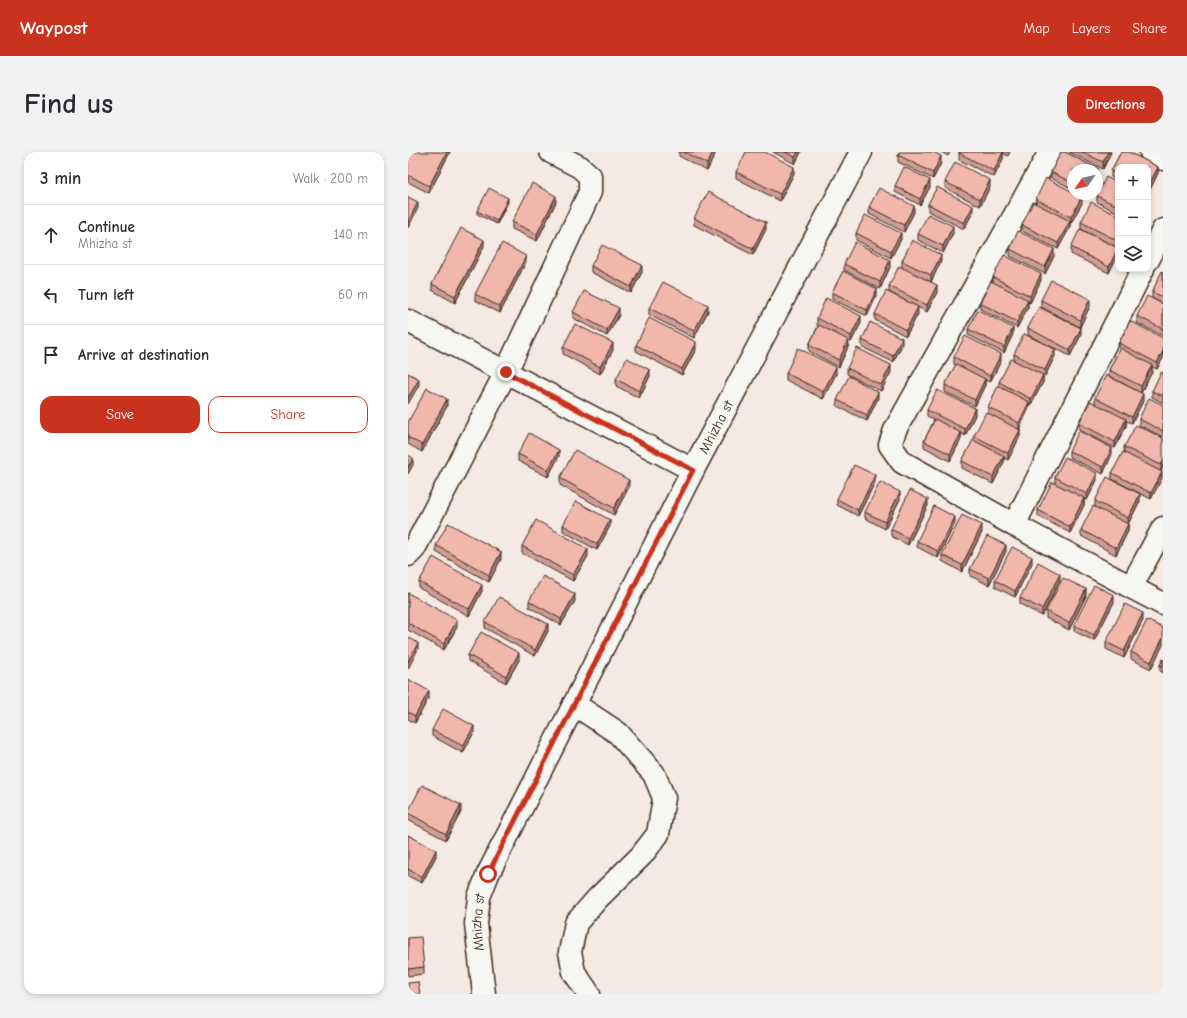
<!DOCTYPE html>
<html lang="en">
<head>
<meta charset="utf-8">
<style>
  body { margin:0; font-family:"Comic Neue",sans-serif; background:#f2f2f3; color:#2b2b33 }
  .controls { position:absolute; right:12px; top:12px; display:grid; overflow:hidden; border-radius:8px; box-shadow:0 2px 6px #0003 }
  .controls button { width:36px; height:36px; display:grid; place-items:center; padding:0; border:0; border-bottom:1px solid #e1e1e2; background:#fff; color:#2b2b33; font:20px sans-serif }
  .compass { position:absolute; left:659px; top:12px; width:36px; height:36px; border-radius:50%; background:#fff; box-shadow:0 2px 6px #0003; rotate:236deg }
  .stop { position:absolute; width:12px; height:12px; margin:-9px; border:3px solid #c8321e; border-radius:50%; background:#fff }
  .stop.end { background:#c8321e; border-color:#fff; box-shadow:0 1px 4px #0008 }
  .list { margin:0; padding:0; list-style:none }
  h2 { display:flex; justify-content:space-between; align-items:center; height:52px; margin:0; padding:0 16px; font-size:17px }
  h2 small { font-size:13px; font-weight:400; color:#7c7c81 }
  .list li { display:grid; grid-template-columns:26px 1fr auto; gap:12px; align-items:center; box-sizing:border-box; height:60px; padding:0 16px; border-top:1px solid #e1e1e2 }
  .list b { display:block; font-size:15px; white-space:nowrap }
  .list p { margin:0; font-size:13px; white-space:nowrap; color:#7c7c81 }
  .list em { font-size:13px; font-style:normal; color:#7c7c81 }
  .actions { display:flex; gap:8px; padding:12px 16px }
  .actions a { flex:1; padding:9px 0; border:1px solid #c8321e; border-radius:12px; text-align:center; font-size:14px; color:#c8321e }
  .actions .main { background:#c8321e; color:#fff }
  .icon { flex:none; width:22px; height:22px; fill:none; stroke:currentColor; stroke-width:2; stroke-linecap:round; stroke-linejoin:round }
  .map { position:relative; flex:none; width:755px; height:842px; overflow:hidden; border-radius:12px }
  header { display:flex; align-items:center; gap:24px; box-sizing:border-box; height:56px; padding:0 20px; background:#c8321e; color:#fff }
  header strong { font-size:19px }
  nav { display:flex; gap:22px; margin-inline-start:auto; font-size:14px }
  .intro { display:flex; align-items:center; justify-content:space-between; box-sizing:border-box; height:96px; padding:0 24px }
  h1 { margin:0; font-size:28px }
  .button { padding:10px 18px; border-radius:12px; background:#c8321e; color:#fff; font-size:14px; font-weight:700 }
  main { display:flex; gap:24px; padding:0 24px }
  aside { flex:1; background:#fff; border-radius:12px; box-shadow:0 2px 6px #0003 }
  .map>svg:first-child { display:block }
</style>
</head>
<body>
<header>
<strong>Waypost</strong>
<nav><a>Map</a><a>Layers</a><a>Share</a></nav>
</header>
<div class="intro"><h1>Find us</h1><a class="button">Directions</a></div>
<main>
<aside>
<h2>3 min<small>Walk · 200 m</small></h2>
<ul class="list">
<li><svg class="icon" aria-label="ahead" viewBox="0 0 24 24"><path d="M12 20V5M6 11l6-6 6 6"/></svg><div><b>Continue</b><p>Mhizha st</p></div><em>140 m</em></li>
<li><svg class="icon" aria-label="left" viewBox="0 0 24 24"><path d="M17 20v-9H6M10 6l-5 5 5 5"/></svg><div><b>Turn left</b></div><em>60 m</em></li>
<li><svg class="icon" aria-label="arrive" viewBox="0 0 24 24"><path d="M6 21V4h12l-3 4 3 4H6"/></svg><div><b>Arrive at destination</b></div></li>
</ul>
<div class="actions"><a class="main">Save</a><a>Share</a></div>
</aside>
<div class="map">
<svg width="755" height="842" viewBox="0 0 755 842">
  <rect width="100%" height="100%" fill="#f5e9e4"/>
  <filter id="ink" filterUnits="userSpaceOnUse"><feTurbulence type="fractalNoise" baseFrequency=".025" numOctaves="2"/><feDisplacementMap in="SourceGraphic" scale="8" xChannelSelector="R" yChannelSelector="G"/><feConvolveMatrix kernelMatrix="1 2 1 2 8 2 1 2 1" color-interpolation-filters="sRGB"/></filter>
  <g filter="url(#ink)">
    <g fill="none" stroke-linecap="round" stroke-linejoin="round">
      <defs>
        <g id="minor">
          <path d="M642,0L487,278L482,293L494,310L606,373L755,452"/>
          <path d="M743,0L755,7"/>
          <path d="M740,108L755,78"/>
          <path d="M0,169L285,318"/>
          <path d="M606,373L735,117"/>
          <path d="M0,403L6,397L98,220L182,40V24L172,15L143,0"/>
          <path d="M723,435L755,376"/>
          <path d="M166,552L210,581L246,622L256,646L250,682L233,704L190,746L168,771L162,800L166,820L181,842"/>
          <path id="s1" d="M76,842L68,772L71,745L80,722L285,318L453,0"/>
        </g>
      </defs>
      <!-- minor casing -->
      <use href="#minor" stroke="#3b2a1e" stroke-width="25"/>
      <!-- minor -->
      <use href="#minor" stroke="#f6f6f2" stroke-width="22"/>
    </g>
    <!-- wall -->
    <g fill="#cf9d95" stroke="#3b2a1e">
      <path d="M42,0L21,41L0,30V5Z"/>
      <path d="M271,0H308L299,19L271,4Z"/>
      <path d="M365,0H393L387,12Z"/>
      <path d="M533,0H542L540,4Z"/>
      <path d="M551,0H602L600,4L595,1V7L586,25L551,8Z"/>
      <path d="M653,0H657L690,17V23L689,25V18H665V37L643,26V20Z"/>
      <path d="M661,0H703L695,17Z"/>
      <path d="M713,0H721L750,15V21L740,42V15H710V28L703,25V19Z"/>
      <path d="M490,3L533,11L525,27L490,10Z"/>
      <path d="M328,20L386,21L372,49L328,26Z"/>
      <path d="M537,30L582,35L572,54L537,36Z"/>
      <path d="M710,31V61L689,50V44Z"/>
      <path d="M487,34L522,35L512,53L487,40Z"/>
      <path d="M674,42H680L679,45Z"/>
      <path d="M628,47L674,51L663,71L662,70V75L650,97L614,79V73L628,51Z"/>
      <path d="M100,50L89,72L69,62V59Z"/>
      <path d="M148,50L129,89L104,77V70Z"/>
      <path d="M520,52L565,60L556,77L520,59Z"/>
      <path d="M461,55L506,60L496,80L461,62Z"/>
      <path d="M710,64V91L708,95L673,77V70Z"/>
      <path d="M286,66L358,77L345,103L286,73Z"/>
      <path d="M448,81L493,87L483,106L448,88Z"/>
      <path d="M545,81L535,101L510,88V82Z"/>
      <path d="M76,94L47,151L24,138V132Z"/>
      <path d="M663,95L710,102L701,121L663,102Z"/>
      <path d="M602,97L646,104L637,122L602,104Z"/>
      <path d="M494,109H533L523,130L529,140L519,160L481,140V134L494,115Z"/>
      <path d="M118,110L92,161L67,148V142Z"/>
      <path d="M436,112L482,115L472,137L436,118Z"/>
      <path d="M183,114L234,120L223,141L183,120Z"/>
      <path d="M755,120V152L744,146V140Z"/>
      <path d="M585,125L633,128L622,151L620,149V155L609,176L572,157V151L585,130Z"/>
      <path d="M424,140L469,143L459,164L424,147Z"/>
      <path d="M633,148L682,154L672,175L633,155Z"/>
      <path d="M755,152V184L729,171V164Z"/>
      <path d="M241,156L300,159L286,186L241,163Z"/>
      <path d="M165,160L211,163L199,184L165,166Z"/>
      <path d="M467,162H510L498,184L467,168Z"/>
      <path d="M409,166L453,171L443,190L440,189V195L431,215L401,199V193L410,174L409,173Z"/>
      <path d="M620,176L673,183L662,204L620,183Z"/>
      <path d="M560,177L605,182L596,201L560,183Z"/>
      <path d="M755,186V206L749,217L744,215V220L733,241L701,224V218L711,198V191Z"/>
      <path d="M454,188L494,193L485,210L454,195Z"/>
      <path d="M228,193L288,197L274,223L228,199Z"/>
      <path d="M155,195L205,198L192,222L155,202Z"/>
      <path d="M606,202L647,204L637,224L635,223V230L623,253L621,252V256L611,277L612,284L600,308L596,306V310L585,332L554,316V309L566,288V284L580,261V255L591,235V230L606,208Z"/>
      <path d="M546,205L593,209L582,230L577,228V233L567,254L537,240V233L548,213L546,212Z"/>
      <path d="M439,216L483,220L473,239L439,222Z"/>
      <path d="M378,221L428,222L415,247L378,228Z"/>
      <path d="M755,221V251L744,245V239Z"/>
      <path d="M242,224L231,246L208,234V227Z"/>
      <path d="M470,246L459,269L429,254V248Z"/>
      <path d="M687,246L735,249L724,271L718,269V274L707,296L671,278V271L687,252Z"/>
      <path d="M755,253V285L731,273V267Z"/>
      <path d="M39,254L14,300L0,292V270Z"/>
      <path d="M519,258L567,263L557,284L553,281V287L542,309L516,295V289L526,268L519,264Z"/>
      <path d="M755,286L753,319L754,326L743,347L704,327V321L716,301V295Z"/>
      <path d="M661,299L704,302L695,322L661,305Z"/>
      <path d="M110,302L151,304L140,325L110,309Z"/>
      <path d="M647,325L689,328L679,348L676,347V353L662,381L630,364V358L647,331Z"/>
      <path d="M152,326L221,335L206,363L152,333Z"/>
      <path d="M467,330L450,364L429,353V347Z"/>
      <path d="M492,347L477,377L457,366V360Z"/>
      <path d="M687,349H732L720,372V379L708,403L673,384V378L687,355Z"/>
      <path d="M520,353L500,393L483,384V377Z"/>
      <path d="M547,371L530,406L509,395V389Z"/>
      <path d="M155,373L202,374L189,398L155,379Z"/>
      <path d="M574,380L554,420L534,409V403Z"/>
      <path d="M28,393L93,407L81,430L28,400Z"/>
      <path d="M114,394L180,404L165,429L114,401Z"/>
      <path d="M598,399L581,433L562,424V417Z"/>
      <path d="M624,411L607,445L587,435V428Z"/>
      <path d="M652,428L634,464L612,452V446Z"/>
      <path d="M11,430L74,439L61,464L11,436Z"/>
      <path d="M0,441L49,475L36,498L0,478Z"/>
      <path d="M678,444L661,478L638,466V459Z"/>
      <path d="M121,449H167L153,473L121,455Z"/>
      <path d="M706,450L686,489L666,479V473Z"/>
      <path d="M735,468L716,506L698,497V490Z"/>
      <path d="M77,470L140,479L127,504L77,476Z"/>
      <path d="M755,476L743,517L723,507V500Z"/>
      <path d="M60,503L111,508L98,531L60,509Z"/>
      <path d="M755,507V521L752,519V513Z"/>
      <path d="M0,527L21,545L7,571L0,567Z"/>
      <path d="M24,578L66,580L55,601L24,584Z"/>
      <path d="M0,660H53L38,688L0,668Z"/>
      <path d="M0,683L28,704L14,731L0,724Z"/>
      <path d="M0,786L16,815V822L0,824Z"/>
    </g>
    <!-- shaded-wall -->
    <g fill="#a98079" stroke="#3b2a1e">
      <path d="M39,0H42L21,41V34Z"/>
      <path d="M305,0H308L299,19V12Z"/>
      <path d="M390,0H393L387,12V5Z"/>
      <path d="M595,0V7L586,25V19Z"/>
      <path d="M700,0H703L695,17V10Z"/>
      <path d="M533,4V11L525,27V21Z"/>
      <path d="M386,15V21L372,49V42Z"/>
      <path d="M750,15V21L740,42V35Z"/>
      <path d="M522,28V35L512,53V47Z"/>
      <path d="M582,28V35L572,54V47Z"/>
      <path d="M148,44V50L129,89V82Z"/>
      <path d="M674,44V51L663,71V65Z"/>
      <path d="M100,46V50L89,72V69Z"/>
      <path d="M10,50V56L0,76V70Z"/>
      <path d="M506,54V60L496,80V73Z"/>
      <path d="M565,54V60L556,77V71Z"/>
      <path d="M662,69V75L650,97V91Z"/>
      <path d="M358,70V77L345,103V97Z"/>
      <path d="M545,74V81L535,101V94Z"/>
      <path d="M493,81V87L483,106V99Z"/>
      <path d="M710,85V91L708,95V88Z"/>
      <path d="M76,88V94L47,151V144Z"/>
      <path d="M710,96V102L701,121V115Z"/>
      <path d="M646,97V104L637,122V115Z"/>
      <path d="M533,103V109L523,130V123Z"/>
      <path d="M118,104V110L92,161V155Z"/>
      <path d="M482,108V115L472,137V130Z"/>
      <path d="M234,113V120L223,141V135Z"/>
      <path d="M633,122V128L622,151V144Z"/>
      <path d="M529,133V140L519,160V153Z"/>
      <path d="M469,137V143L459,164V158Z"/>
      <path d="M682,147V154L672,175V168Z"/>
      <path d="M620,148V155L609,176V170Z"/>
      <path d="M300,153V159L286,186V179Z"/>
      <path d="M510,155V162L498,184V178Z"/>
      <path d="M211,156V163L199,184V178Z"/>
      <path d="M453,164V171L443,190V184Z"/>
      <path d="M605,176V182L596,201V195Z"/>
      <path d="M673,176V183L662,204V198Z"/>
      <path d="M494,186V193L485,210V204Z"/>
      <path d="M440,188V195L431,215V208Z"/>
      <path d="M288,190V197L274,223V217Z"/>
      <path d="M205,191V198L192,222V215Z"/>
      <path d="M647,197V204L637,224V218Z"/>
      <path d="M755,199V206L749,217V211Z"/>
      <path d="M593,202V209L582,230V224Z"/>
      <path d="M483,213V220L473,239V233Z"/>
      <path d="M744,213V220L733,241V234Z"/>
      <path d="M428,215V222L415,247V240Z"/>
      <path d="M242,218V224L231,246V239Z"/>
      <path d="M635,223V230L623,253V247Z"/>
      <path d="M11,227V233L0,252V246Z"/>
      <path d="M577,227V233L567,254V248Z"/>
      <path d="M470,240V246L459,269V263Z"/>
      <path d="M735,242V249L724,271V265Z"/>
      <path d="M39,247V254L14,300V293Z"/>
      <path d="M621,250V256L611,278V271Z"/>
      <path d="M567,256V263L557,284V277Z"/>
      <path d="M718,267V274L707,296V290Z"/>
      <path d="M612,278V284L600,308V301Z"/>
      <path d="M553,281V287L542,309V302Z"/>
      <path d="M704,296V302L695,322V315Z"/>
      <path d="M151,298V304L140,325V318Z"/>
      <path d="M596,304V310L585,332V325Z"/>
      <path d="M5,306V313L0,322V316Z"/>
      <path d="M755,309V315L753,320V313Z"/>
      <path d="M754,320V326L743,347V341Z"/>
      <path d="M689,321V328L679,348V342Z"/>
      <path d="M467,323V330L450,364V358Z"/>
      <path d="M221,328V335L206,363V356Z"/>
      <path d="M492,340V347L477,377V370Z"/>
      <path d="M732,342V349L720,372V366Z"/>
      <path d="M676,346V353L662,381V375Z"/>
      <path d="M520,347V353L500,393V386Z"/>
      <path d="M547,365V371L530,406V399Z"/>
      <path d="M202,368V374L189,398V392Z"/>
      <path d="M720,372V379L708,403V396Z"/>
      <path d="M574,373V380L554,420V413Z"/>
      <path d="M598,393V399L581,433V426Z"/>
      <path d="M180,397V404L165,429V423Z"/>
      <path d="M93,400V407L81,430V423Z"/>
      <path d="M624,405V411L607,445V439Z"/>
      <path d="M652,422V428L634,464V457Z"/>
      <path d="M74,433V439L61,464V457Z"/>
      <path d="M678,437V444L661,478V471Z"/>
      <path d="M167,442V449L153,473V467Z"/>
      <path d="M706,443V450L686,489V483Z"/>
      <path d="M735,461V468L716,506V499Z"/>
      <path d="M49,468V475L36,498V492Z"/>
      <path d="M140,472V479L127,504V498Z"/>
      <path d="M755,486V493L743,517V510Z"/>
      <path d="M10,491V497L0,517V510Z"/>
      <path d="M111,501V508L98,531V524Z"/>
      <path d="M21,539V545L7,571V564Z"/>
      <path d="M66,574V580L55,601V594Z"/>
      <path d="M53,653V660L38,688V682Z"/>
      <path d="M28,698V704L14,731V725Z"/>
    </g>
    <!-- building -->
    <g fill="#f1b7ad" stroke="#3b2a1e">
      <path d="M2,0H39L21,34L0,23V5Z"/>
      <path d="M276,0H305L299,12Z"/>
      <path d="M338,0H357L386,15L372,42L328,20Z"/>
      <path d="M377,0H390L387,5Z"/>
      <path d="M491,0H525L533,4L525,21L490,3Z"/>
      <path d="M551,0H595L586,19L551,1Z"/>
      <path d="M653,0H657L690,17L689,18H665V31L643,20Z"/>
      <path d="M674,0H700L695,10Z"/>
      <path d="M713,0H721L750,15L740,35V15H710V22L703,19Z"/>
      <path d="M547,10L582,28L572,47L537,30Z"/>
      <path d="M496,15L522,28L512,47L487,34Z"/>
      <path d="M698,25L710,31V54L689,44Z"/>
      <path d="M638,26L665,40V42H670L674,44L663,65L628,47Z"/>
      <path d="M124,31L148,44L129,82L104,70Z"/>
      <path d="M529,35L565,54L556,71L520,52Z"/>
      <path d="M81,36L100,46L89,69L69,59Z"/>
      <path d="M471,36L506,54L496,73L461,55Z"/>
      <path d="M300,40L358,70L345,97L286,66Z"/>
      <path d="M0,45L10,50L0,70Z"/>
      <path d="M625,50L662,69L650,91L614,73Z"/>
      <path d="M683,50L710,64V85L708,88L673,70Z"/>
      <path d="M520,62L545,74L535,94L510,82Z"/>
      <path d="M457,63L493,81L483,99L448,81Z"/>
      <path d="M53,76L76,88L47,144L24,132Z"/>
      <path d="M672,77L710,96L701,115L663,95Z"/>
      <path d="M610,79L646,97L637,115L602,97Z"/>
      <path d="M504,88L533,103L523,123L494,109Z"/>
      <path d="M447,90L482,108L472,130L436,112Z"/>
      <path d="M94,91L118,104L92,155L67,142Z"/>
      <path d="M194,93L234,113L223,135L183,114Z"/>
      <path d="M596,103L633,122L622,144L585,125Z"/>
      <path d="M491,114L529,133L519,153L481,134Z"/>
      <path d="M435,119L469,137L459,158L424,140Z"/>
      <path d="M754,119L755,120V145L744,140Z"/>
      <path d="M643,128L682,147L672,168L633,148Z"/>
      <path d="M583,129L620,148L609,170L572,151Z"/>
      <path d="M255,130L300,153L286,179L241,156Z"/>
      <path d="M176,139L211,156L199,178L165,160Z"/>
      <path d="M478,139L510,155L498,178L467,162Z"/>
      <path d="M739,144L755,152V177L729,164Z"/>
      <path d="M418,146L453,164L443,184L409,166Z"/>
      <path d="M631,155L673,176L662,198L620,176Z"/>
      <path d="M570,158L605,176L596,195L560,177Z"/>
      <path d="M241,166L288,190L274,217L228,193Z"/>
      <path d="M722,169L755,186V199L749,211L711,191Z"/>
      <path d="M462,170L494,186L485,204L454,188Z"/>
      <path d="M167,172L205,191L192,215L155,195Z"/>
      <path d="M411,173L440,188L431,208L401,193Z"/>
      <path d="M616,182L647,197L637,218L606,202Z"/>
      <path d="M557,184L593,202L582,224L546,205Z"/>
      <path d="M390,196L428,215L415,240L378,221Z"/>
      <path d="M449,196L483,213L473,233L439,216Z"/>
      <path d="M712,196L744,213L733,234L701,218Z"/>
      <path d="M219,206L242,218L231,239L208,227Z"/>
      <path d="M603,207L635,223L623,247L591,230Z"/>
      <path d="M548,212L577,227L567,248L537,233Z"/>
      <path d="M753,220L755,221V244L744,239Z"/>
      <path d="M0,221L11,227L0,246Z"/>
      <path d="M698,223L735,242L724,265L687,246Z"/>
      <path d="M441,224L470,240L459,263L429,248Z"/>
      <path d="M590,234L621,250L611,271L580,255Z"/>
      <path d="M19,236L39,247L14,293L0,285V270Z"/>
      <path d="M529,238L567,256L557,277L519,258Z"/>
      <path d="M741,246L755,253V279L731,267Z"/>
      <path d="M682,249L718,267L707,290L671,271Z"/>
      <path d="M578,260L612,278L600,301L566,284Z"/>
      <path d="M527,267L553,281L542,302L516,289Z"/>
      <path d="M728,273L755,286V309L753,313L716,295Z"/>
      <path d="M671,279L704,296L695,315L661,299Z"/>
      <path d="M121,281L151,298L140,318L110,302Z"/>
      <path d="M565,288L596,304L585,325L554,309Z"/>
      <path d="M167,298L221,328L206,356L152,326Z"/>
      <path d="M715,300L754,320L743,341L704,321Z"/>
      <path d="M0,303L5,306L0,316Z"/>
      <path d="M657,305L689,321L679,342L647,325Z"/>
      <path d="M446,313L467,323L450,358L429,347Z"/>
      <path d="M699,325L732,342L720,366L687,349Z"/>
      <path d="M472,330L492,340L477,370L457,360Z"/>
      <path d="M644,330L676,346L662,375L630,358Z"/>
      <path d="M502,338L520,347L500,386L483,377Z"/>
      <path d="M168,349L202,368L189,392L155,373Z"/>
      <path d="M526,354L547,365L530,399L509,389Z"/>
      <path d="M685,354L720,372L708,396L673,378Z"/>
      <path d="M554,363L574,373L554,413L534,403Z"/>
      <path d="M128,368L180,397L165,423L114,394Z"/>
      <path d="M40,371L93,400L81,423L28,393Z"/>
      <path d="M579,384L598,393L581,426L562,417Z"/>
      <path d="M604,395L624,405L607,439L587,428Z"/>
      <path d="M25,405L74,433L61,457L11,430Z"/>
      <path d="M630,410L652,422L634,457L612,446Z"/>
      <path d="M135,424L167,442L153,467L121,449Z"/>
      <path d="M655,426L678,437L661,471L638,459Z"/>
      <path d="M686,433L706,443L686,483L666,473Z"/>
      <path d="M0,441L49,468L36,492L0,471Z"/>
      <path d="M91,445L140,472L127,498L77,470Z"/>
      <path d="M717,452L735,461L716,499L698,490Z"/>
      <path d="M739,468L755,476V486L743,510L723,500Z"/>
      <path d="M73,480L111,501L98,524L60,503Z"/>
      <path d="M0,485L10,491L0,510Z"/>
      <path d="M755,507V514L752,513Z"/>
      <path d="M0,527L21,539L7,564L0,560Z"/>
      <path d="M35,557L66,574L55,594L24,578Z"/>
      <path d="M14,633L53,653L38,682L0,661V660Z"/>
      <path d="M0,683L28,698L14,725L0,717Z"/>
      <path d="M13,785L16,815L0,817V786Z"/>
      <path d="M10,830L12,842H0V831Z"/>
    </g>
  </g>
  <g fill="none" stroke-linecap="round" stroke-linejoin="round" filter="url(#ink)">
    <!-- route -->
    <path stroke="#c8321e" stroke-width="5" d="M80,722L285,318L98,220"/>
  </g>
  <g text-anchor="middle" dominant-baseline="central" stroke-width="4" stroke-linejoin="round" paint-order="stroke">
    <!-- street labels -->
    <g font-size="14" fill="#3b2a1e" stroke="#f6f6f2">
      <text stroke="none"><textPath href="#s1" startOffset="624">Mhizha st</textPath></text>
      <text stroke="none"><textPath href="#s1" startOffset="72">Mhizha st</textPath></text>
    </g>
  </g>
</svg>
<div class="controls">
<button>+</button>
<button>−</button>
<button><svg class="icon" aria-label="layers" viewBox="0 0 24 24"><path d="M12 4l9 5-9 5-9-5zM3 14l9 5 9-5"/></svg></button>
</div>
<svg class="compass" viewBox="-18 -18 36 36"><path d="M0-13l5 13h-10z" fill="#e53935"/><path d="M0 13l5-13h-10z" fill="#7c7c81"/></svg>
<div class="stop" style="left:80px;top:722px"></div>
<div class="stop end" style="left:98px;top:220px"></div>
</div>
</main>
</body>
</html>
